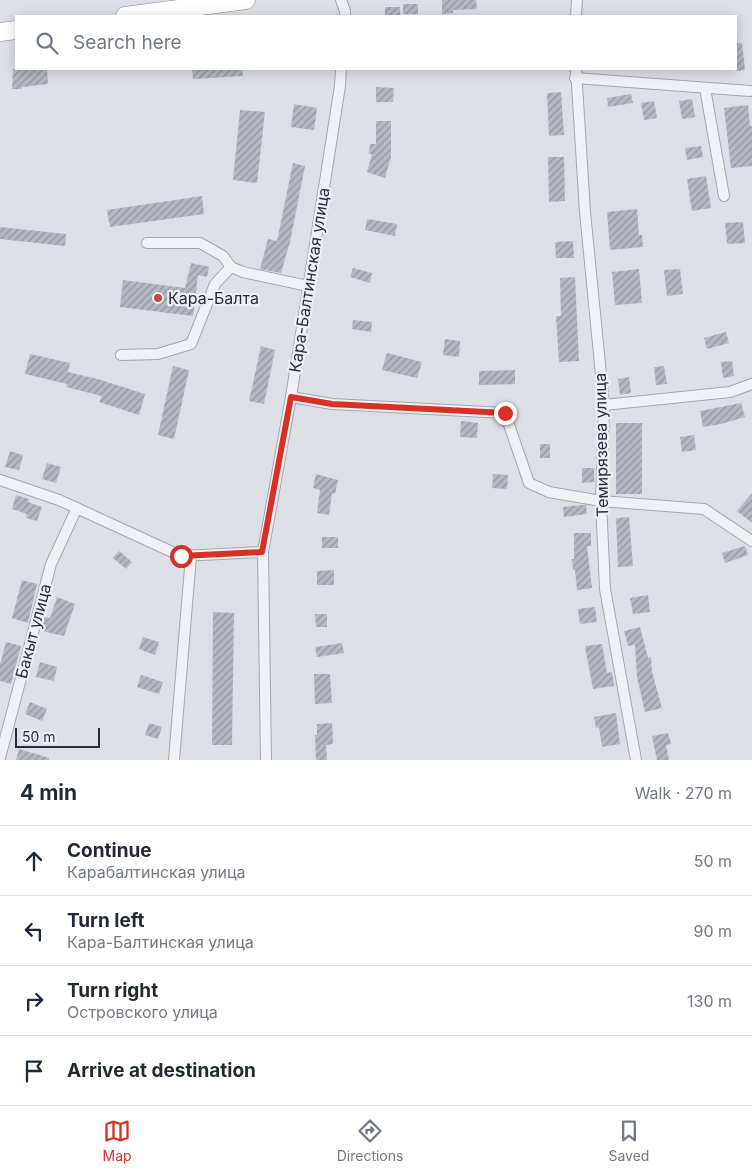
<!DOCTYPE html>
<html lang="en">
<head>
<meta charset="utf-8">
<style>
  body { margin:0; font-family:Inter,sans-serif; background:#f2f2f3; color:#1f2937 }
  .scale { position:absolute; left:15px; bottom:12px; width:85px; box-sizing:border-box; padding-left:5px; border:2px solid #282c3c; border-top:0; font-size:14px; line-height:18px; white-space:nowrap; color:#282c3c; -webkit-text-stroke:4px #edeff4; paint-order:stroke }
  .stop { position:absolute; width:15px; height:15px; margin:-11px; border:4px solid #d93025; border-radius:50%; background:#fff }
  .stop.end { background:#d93025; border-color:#fff; box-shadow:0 1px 5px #0008 }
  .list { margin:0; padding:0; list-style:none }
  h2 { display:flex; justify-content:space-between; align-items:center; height:65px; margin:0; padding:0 20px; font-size:21px }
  h2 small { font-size:16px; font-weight:400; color:#747a83 }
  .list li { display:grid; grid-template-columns:32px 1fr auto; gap:15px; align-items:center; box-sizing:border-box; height:70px; padding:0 20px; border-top:1px solid #e0e1e3 }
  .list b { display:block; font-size:19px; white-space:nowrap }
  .list p { margin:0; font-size:16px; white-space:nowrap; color:#747a83 }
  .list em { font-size:16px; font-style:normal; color:#747a83 }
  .icon { flex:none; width:28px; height:28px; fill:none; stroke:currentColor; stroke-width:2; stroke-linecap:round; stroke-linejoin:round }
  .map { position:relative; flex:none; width:752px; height:760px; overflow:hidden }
  .search { position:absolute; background:#fff; box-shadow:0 2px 12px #0003; left:15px; right:15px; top:15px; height:55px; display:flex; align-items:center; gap:12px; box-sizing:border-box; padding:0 18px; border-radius:0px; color:#747a83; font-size:19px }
  .sheet { height:345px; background:#fff }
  nav { display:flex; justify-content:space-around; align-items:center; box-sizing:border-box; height:70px; border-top:1px solid #e0e1e3; background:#fff; font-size:14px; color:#747a83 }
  nav a { display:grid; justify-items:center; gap:2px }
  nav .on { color:#d93025 }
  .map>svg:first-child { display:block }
</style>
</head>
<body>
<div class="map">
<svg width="752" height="760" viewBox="0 0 752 760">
  <defs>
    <pattern id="building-hatch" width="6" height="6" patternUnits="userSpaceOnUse" patternTransform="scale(1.25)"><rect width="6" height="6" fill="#b5b8c3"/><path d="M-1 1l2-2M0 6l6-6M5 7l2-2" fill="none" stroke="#9396a0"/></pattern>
  </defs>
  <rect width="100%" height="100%" fill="#dddfe6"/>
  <!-- building -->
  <g fill="url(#building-hatch)">
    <path d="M442,0H476L477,9L453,10V13L442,14Z"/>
    <rect x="403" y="4" width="15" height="10"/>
    <rect x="385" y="7" width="15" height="9"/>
    <path d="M736,43H742L745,70L736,71Z"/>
    <path d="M13,69H47L48,84L22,87V89H12Z"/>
    <path d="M192,69H242L243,76L193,79Z"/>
    <path d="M376,87L394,88L393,102H376Z"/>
    <path d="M561,92L564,135L549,136L547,93Z"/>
    <path d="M631,94L633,103L608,107L607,98Z"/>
    <path d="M692,99L695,117L682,119L679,101Z"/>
    <path d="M654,101L657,118L644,120L641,103Z"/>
    <path d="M294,104L317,108L314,130L291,127Z"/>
    <path d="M748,105L750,126H752V166L731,168L724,108Z"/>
    <path d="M240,110L265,112L257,183L233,180Z"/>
    <path d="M376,121H391V157L385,178L367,172L372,154H369L370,144H376Z"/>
    <path d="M701,146L703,157L687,160L685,148Z"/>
    <path d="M548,157H564L565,201L549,202Z"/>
    <path d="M293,163L305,166L290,242L281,273L260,269L268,239L277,241Z"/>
    <path d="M706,176L711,208L692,211L687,179Z"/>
    <path d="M202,196L204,214L110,227L107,210Z"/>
    <path d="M637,209L639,235H642L643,247L610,250L607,212Z"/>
    <path d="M367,219L397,224L395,236L365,230Z"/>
    <path d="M743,222L745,243L727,244L725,223Z"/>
    <path d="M0,227L66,234L65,246L0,239Z"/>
    <path d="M573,241L574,258H556L555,242Z"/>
    <path d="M191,263L209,267L207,277L198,275L193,316L120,307L123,280L185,288Z"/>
    <path d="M353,268L372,273L370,283L350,277Z"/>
    <path d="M639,269L642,303L615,305L612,272Z"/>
    <path d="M680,269L683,294L667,296L664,270Z"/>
    <path d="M575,277L579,361L559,362L556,316H561L560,278Z"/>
    <path d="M353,320L372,322L371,332L352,329Z"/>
    <path d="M726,332L729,343L707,349L704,338Z"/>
    <path d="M445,339L460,341L459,357L443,355Z"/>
    <path d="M261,346L275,350L264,404L249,401Z"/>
    <path d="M387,353L422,362L417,378L382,370Z"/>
    <path d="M30,354L70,363L68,372L101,380L145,394L139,415L99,402L102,396L66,387L67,384L25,374Z"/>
    <path d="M732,361L734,376L723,378L721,362Z"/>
    <path d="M173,366L189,370L174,439L158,435Z"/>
    <path d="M664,366L667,384L656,385L654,367Z"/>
    <path d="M515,370V384L479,385V371Z"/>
    <path d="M629,377L631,393L620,395L618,379Z"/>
    <path d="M741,403L745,417L721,424L703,427L700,411Z"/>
    <path d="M461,421L478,423L477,438L460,437Z"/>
    <rect x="616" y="423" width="26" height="71"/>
    <path d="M694,435L696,450L682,452L680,437Z"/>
    <rect x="540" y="444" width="10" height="14"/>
    <path d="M10,451L23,455L19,470L5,467Z"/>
    <path d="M47,463L61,467L56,483L42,479Z"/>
    <path d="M582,468H594V482L582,483Z"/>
    <path d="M316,474L338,480L335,494L332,493L329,515L317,513L320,490L313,488Z"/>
    <path d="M493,474L508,475L507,489L492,488Z"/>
    <path d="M752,493V523L737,511Z"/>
    <path d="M16,495L29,499L28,502L42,507L37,521L26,518L27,514L12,509Z"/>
    <path d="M581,505H586L587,514L564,517L563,507Z"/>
    <path d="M629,517L633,566L618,567L616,518Z"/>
    <path d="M574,533H591V546H587L592,588L577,590L575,570H573L572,559H574Z"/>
    <rect x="322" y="537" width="16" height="11"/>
    <path d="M745,546L748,555L725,563L722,553Z"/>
    <path d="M119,551L132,562L126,569L113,558Z"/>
    <path d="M334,570V585H317V571Z"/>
    <path d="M22,580L37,584L28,623L12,618Z"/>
    <path d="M648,595L650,612L633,614L630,598Z"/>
    <path d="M57,597L75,604L64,636L42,631L44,617L50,618Z"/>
    <path d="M595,607L597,622L580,624L578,609Z"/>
    <path d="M213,612L234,613L232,745H212Z"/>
    <path d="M315,614H327V627H316Z"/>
    <path d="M640,627L648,658L651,657L652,672L662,708L645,712L637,677L635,645L628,646L624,631Z"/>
    <path d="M143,637L159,642L155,655L139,649Z"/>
    <path d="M6,642L21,646L11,684L0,681V665Z"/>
    <path d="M342,643L344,653L317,657L315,647Z"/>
    <path d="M602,644L607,673L612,672L614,686L593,689L585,646Z"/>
    <path d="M40,662L57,667L54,681L36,677Z"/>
    <path d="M314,674H330L332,703L315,704Z"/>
    <path d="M141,675L163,682L159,694L137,687Z"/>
    <path d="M30,702L47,709L42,721L25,714Z"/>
    <path d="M616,713L620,744L602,747L599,727L596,728L594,717Z"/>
    <path d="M149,723L162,727L158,739L145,735Z"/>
    <path d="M332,723L333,744L326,745L327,760H316L315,735H317V724Z"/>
    <path d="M668,733L671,744L666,745L669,760H657L652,736Z"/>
    <path d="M19,749L49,758V760H16Z"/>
  </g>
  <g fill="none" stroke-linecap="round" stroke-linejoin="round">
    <defs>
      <g id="minor">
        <path d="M341,0L345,11V16"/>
        <path d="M576,16L577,0"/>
        <path d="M576,69L585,212L604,405L601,501L605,589L636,760"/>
        <path d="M575,78L750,91"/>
        <path d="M705,88L724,196"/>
        <path d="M147,243H200L223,256L231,267L243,272L308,286"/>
        <path d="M121,355L158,354L191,344L215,284L231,267"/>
        <path d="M291,397L332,404L505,413L529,483L549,492L601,501L704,509L752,541"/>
        <path d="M604,405L730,392L752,384"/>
        <path d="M0,480L59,500L181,556L263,552"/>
        <path d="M0,758L51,564L77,508"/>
        <path d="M174,760L191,556"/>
        <path d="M266,760L263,552L291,397L340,86L341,69"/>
      </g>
      <g id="trunk">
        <path d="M125,16L246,0"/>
        <path d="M0,32L16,30"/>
      </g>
    </defs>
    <!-- minor casing -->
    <use href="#minor" stroke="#a3a6b0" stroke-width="12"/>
    <!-- trunk casing -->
    <use href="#trunk" stroke="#868b9c" stroke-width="19"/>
    <!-- minor -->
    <use href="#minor" stroke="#f0f1f5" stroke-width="10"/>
    <!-- trunk -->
    <use href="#trunk" stroke="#fff" stroke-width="18"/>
  </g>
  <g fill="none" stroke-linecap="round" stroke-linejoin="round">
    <!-- route -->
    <path stroke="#d93025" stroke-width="6" d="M181,556L262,552L291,397L332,404L505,413"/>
  </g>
  <!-- markers -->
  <circle fill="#c74847" stroke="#edeff4" stroke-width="2" cx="158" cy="298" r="5"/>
  <g text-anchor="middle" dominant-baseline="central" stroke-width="4.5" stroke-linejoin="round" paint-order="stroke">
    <!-- street labels -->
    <g font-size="16" fill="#282c3c" stroke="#edeff4">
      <text transform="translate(309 280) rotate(-81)">Кара-Балтинская улица</text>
      <text transform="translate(601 445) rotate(-91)">Темирязева улица</text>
      <text transform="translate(33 631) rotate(-75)">Бакыт улица</text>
    </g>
    <!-- poi labels -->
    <g font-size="16" fill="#282c3c" stroke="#edeff4" text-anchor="start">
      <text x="168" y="298">Кара-Балта</text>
    </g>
  </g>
</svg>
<div class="scale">50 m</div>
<div class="stop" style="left:181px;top:556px"></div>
<div class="stop end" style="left:505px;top:413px"></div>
<div class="search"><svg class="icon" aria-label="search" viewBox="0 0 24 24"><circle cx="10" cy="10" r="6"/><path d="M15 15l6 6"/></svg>Search here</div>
</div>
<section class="sheet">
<h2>4 min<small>Walk · 270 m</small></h2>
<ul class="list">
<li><svg class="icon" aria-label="ahead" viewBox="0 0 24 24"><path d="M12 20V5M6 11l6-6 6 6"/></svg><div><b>Continue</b><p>Карабалтинская улица</p></div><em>50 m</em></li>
<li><svg class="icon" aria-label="left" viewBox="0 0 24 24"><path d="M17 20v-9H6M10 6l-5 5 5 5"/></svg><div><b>Turn left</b><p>Кара-Балтинская улица</p></div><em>90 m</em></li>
<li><svg class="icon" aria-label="right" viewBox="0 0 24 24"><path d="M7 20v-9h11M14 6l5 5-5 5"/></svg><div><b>Turn right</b><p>Островского улица</p></div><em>130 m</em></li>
<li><svg class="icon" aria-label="arrive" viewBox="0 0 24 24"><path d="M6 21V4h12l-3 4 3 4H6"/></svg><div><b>Arrive at destination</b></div></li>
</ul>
</section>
<nav>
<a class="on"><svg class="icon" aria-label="map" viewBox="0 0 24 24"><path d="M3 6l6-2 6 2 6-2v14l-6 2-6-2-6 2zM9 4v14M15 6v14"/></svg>Map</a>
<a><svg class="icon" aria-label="directions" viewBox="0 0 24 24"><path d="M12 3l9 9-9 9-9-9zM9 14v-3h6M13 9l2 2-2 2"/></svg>Directions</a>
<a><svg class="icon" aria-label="saved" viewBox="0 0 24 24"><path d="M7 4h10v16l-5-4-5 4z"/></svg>Saved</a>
</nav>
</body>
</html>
